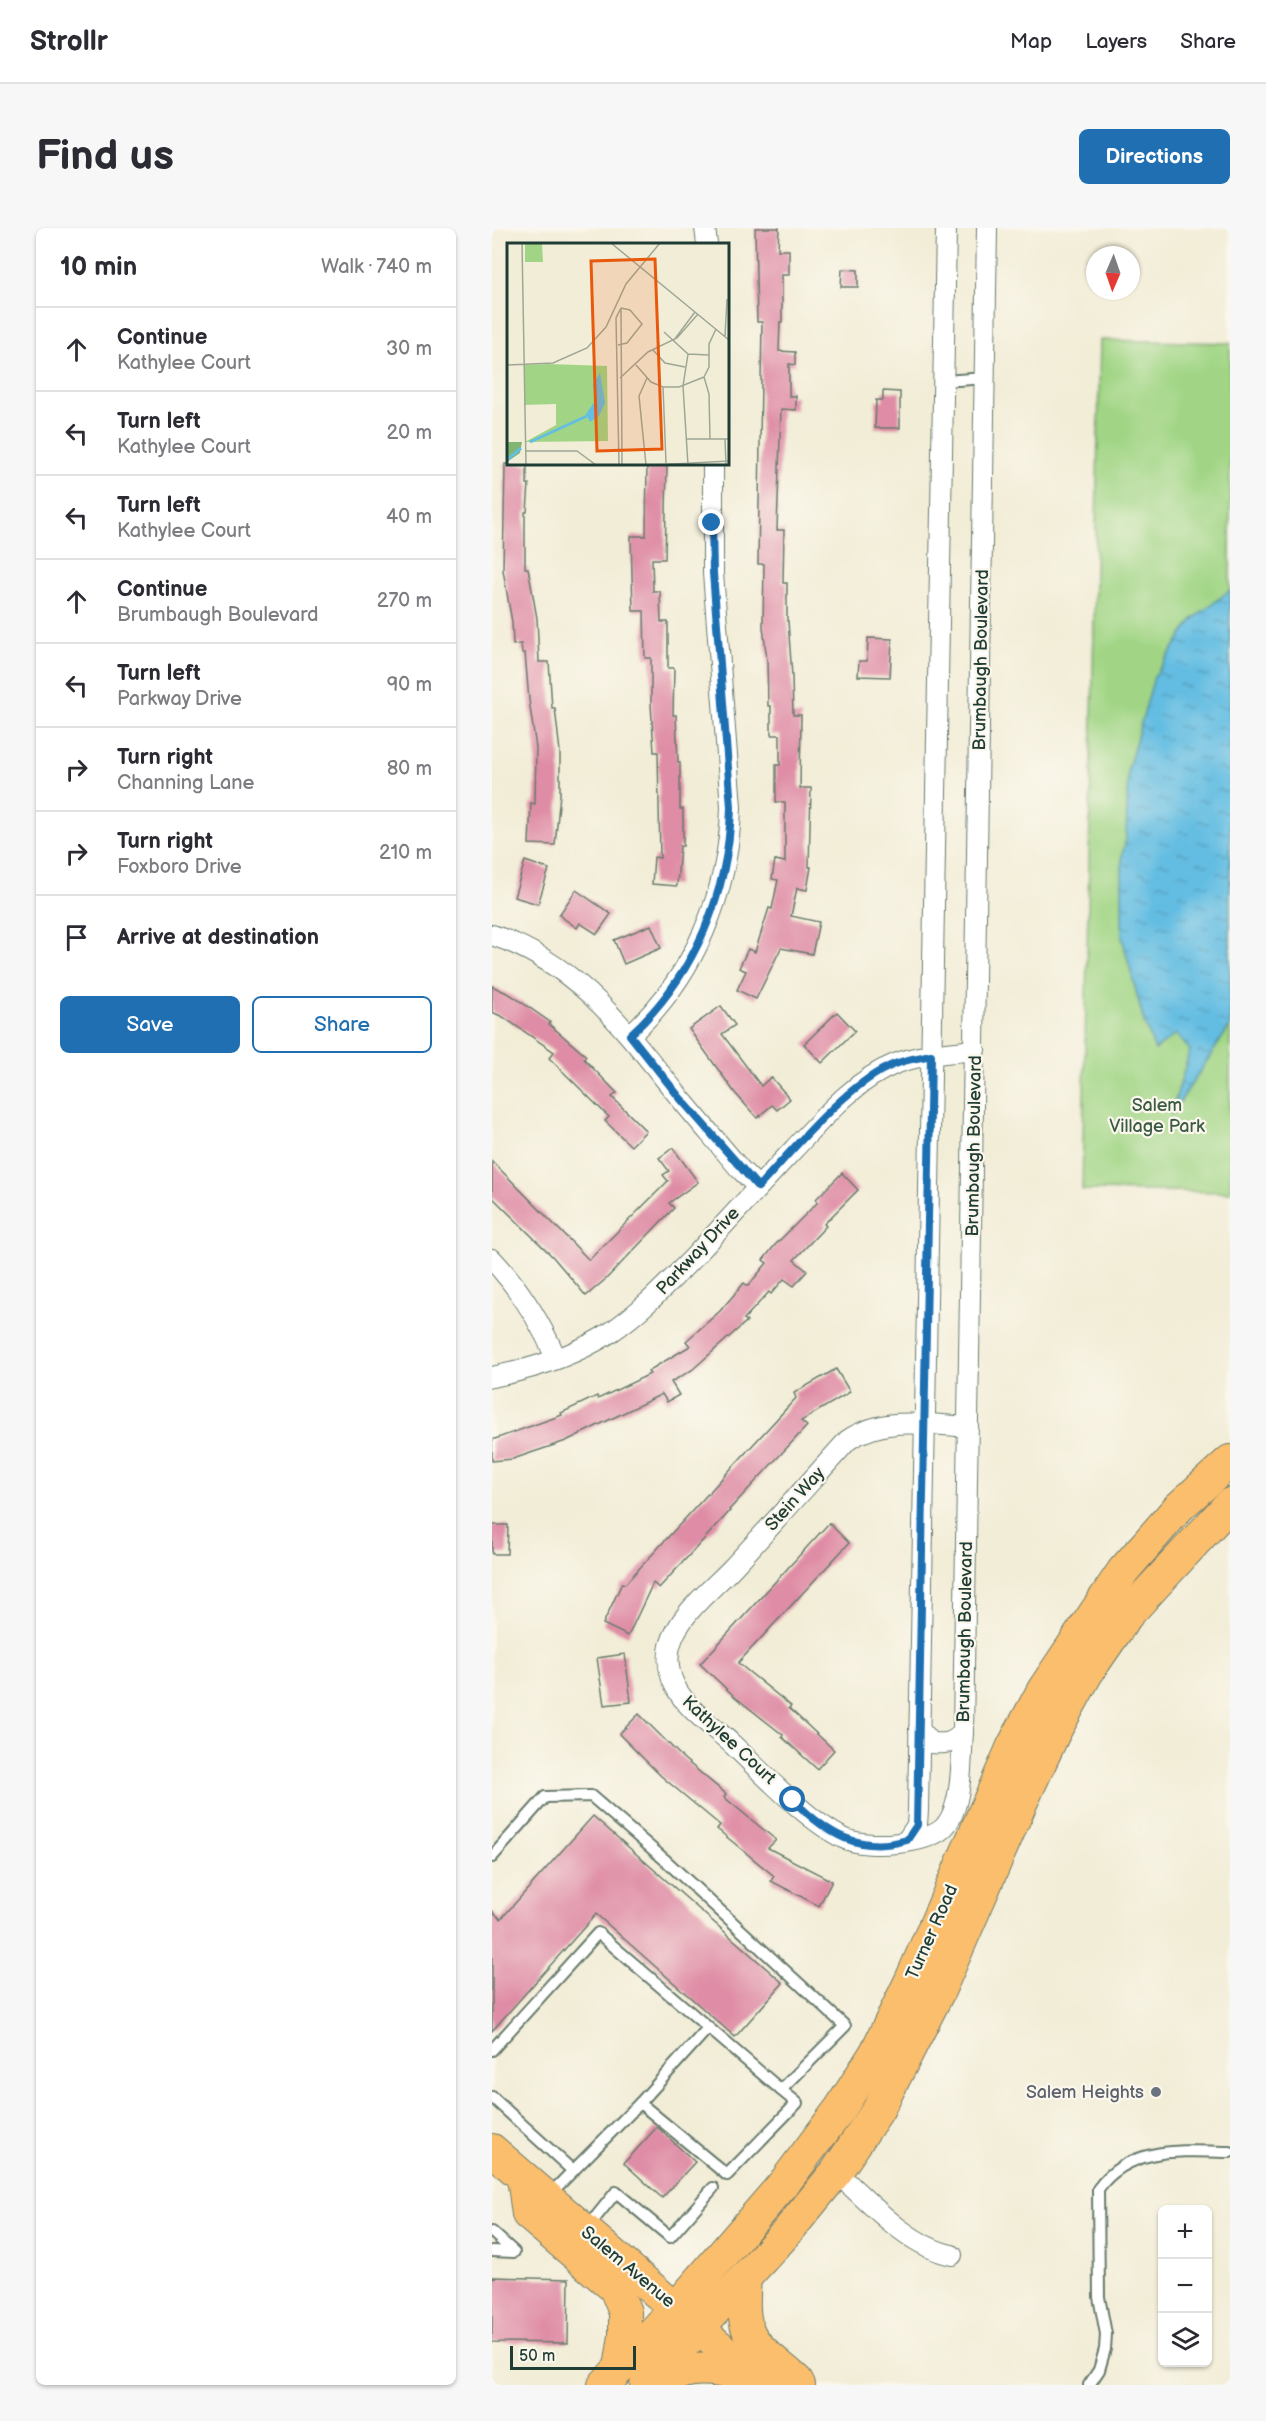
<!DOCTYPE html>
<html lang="en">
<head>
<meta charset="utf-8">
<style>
  body { margin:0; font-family:"Balsamiq Sans",sans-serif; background:#f7f7f7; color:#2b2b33 }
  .controls { position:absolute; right:18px; bottom:18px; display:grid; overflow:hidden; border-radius:9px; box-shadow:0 2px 4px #0004 }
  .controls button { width:54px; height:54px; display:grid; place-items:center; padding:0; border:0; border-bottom:2px solid #e1e1e2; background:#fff; color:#2b2b33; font:30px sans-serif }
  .compass { position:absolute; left:594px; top:18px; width:54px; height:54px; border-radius:50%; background:#fff; box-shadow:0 2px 4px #0004; rotate:182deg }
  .scale { position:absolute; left:18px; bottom:15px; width:126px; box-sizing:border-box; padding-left:6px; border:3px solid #1f3d34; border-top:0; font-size:16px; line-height:21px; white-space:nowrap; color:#1f3d34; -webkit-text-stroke:4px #fbf7ec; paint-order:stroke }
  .stop { position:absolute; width:18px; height:18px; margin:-14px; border:4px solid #1f6fb2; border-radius:50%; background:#fff }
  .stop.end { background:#1f6fb2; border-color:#fff; box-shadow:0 2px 6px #0008 }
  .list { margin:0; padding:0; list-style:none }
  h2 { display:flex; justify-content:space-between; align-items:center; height:78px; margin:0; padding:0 24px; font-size:26px }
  h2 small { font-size:20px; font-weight:400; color:#7c7c81 }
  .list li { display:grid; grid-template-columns:39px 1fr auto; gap:18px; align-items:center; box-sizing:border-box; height:84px; padding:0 24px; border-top:2px solid #e1e1e2 }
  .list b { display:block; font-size:22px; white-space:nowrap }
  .list p { margin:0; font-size:20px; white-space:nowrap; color:#7c7c81 }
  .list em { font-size:20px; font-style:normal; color:#7c7c81 }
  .actions { display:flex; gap:12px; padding:18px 24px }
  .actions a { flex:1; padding:14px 0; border:2px solid #1f6fb2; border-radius:9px; text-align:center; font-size:21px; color:#1f6fb2 }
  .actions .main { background:#1f6fb2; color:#fff }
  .icon { flex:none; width:33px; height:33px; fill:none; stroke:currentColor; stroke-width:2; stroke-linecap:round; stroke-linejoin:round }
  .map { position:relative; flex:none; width:738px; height:2157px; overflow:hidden; border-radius:9px }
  header { display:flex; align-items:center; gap:36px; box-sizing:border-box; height:84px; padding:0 30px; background:#fff; border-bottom:2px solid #e1e1e2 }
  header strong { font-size:28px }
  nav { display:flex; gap:33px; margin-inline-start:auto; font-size:21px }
  .intro { display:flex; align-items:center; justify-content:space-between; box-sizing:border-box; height:144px; padding:0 36px }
  h1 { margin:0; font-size:42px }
  .button { padding:15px 27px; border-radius:9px; background:#1f6fb2; color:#fff; font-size:21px; font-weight:700 }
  main { display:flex; gap:36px; padding:0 36px }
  aside { flex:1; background:#fff; border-radius:9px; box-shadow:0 2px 4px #0004 }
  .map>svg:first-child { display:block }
</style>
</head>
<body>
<header>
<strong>Strollr</strong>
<nav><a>Map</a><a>Layers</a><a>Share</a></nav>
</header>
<div class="intro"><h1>Find us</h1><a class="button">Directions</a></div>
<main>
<aside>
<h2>10 min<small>Walk · 740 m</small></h2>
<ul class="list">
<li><svg class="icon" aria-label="ahead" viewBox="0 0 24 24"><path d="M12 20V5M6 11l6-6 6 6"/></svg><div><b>Continue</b><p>Kathylee Court</p></div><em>30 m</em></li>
<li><svg class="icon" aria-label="left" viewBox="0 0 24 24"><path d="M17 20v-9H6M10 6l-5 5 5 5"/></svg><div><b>Turn left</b><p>Kathylee Court</p></div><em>20 m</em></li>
<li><svg class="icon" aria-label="left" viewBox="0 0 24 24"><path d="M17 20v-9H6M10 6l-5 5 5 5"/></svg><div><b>Turn left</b><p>Kathylee Court</p></div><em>40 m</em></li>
<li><svg class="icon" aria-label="ahead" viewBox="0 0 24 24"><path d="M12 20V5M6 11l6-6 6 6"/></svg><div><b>Continue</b><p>Brumbaugh Boulevard</p></div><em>270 m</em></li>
<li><svg class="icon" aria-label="left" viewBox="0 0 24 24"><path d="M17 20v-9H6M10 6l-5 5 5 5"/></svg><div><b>Turn left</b><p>Parkway Drive</p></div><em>90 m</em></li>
<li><svg class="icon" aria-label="right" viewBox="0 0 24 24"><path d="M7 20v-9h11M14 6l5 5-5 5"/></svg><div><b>Turn right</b><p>Channing Lane</p></div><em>80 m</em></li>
<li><svg class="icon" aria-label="right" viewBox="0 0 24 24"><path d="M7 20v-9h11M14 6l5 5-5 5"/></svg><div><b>Turn right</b><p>Foxboro Drive</p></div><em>210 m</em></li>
<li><svg class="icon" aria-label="arrive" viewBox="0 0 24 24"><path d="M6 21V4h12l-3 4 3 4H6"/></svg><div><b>Arrive at destination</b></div></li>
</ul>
<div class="actions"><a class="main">Save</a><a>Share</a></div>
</aside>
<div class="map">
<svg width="738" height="2157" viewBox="0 0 738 2157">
  <defs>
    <pattern id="water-ripples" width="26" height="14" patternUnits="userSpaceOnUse" patternTransform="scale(1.5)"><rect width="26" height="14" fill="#64bde2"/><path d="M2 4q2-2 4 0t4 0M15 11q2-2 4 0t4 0" fill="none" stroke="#529bb8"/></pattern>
  </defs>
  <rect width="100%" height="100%" fill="#fbf7ec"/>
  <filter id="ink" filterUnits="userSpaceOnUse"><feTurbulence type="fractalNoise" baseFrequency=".0167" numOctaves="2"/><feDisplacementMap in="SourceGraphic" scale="12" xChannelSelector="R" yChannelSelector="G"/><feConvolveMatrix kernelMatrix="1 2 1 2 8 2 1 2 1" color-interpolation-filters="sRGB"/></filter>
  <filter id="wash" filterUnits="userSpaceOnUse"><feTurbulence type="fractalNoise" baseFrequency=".008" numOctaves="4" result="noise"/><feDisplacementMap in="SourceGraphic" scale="24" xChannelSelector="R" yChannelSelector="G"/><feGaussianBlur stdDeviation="1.35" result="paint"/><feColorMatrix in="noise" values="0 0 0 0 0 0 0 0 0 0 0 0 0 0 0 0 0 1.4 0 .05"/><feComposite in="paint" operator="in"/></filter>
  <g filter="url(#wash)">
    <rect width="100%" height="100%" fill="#f2edd7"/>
    <!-- park -->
    <path fill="#a1d585" stroke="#60895c" stroke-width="1.5" d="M608,112L738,115V964L590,962Z"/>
    <!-- water -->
    <path fill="url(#water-ripples)" stroke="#427d8b" stroke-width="1.5" d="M738,362V798L679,887L698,822L684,806L663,822L652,794L630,709V628L634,611L636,541L662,449L701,391Z"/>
    <g id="blocks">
      <!-- building -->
      <g fill="#df8da6">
        <path d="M263,0H287L286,22H297V47H290V94H288L287,123L303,124V137L297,136V168H304V182L289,181L285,302H292L291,355H295V393H296L300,448L301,487H309L308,560H319L317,639H319L315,662L305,660L299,688L327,694L320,726L289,720L264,771L245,762L254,743L247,740L256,721L263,724L277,680L280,681L286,652L280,651L283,632L293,634V574H284V537H288V507H279V478H276L275,432L271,399L272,336H266L270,94H265Z"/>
        <path d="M350,41L366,42V59H349Z"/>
        <path d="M391,163L408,164V200H383L384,172H391Z"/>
        <path d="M13,236H35V256H37L35,284H33V340H36L45,390L47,434H57L60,480H63L68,524V566L63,617L37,616L39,575L43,576L44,520L37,472L33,425H30L29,416L21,417L20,394L11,342Z"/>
        <path d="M155,236H175L173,331H160L161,363H168L169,394H176V440H182L181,487H184L186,534H188V581H191V618H188L185,658L160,656L162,629L168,630L166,524H162L159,476V430H153L152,383H141L139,308H154Z"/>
        <path d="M376,410L400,411L398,449L366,448L367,433H375Z"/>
        <path d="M33,633L57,641L46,676L22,669Z"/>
        <path d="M84,662L119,686L105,706L88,695L85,700L67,687Z"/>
        <path d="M159,697L169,720L132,736L122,712Z"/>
        <path d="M0,758L19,767L58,794L57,796L94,828L92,831L125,865L120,869L154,903L139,918L113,893L117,889L57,830L62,824L11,789L0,784Z"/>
        <path d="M229,778L243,797L230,806L269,858L279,849L298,871L285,882L280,877L265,890L243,865L197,801Z"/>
        <path d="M345,784L363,803L330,835L312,816Z"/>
        <path d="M181,920L206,954L177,975L182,980L115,1050L94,1068L61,1029L0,969V933L97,1032L176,953L171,947L177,943L167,930Z"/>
        <path d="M350,945L366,962L332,996L334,998L302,1032L315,1043L302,1058L292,1051L279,1066L277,1064L252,1091L255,1093L200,1142L179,1154L187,1167L175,1174L170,1166L74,1213L21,1231L0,1233V1212L70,1187L69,1185L105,1168L106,1171L158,1146L156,1143L198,1118L194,1113L228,1083L252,1055L256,1058L275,1035L271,1032L283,1017L326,974L324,971Z"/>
        <path d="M344,1141L358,1164L309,1193L315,1198L237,1282L238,1283L167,1360L161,1355L136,1408L111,1396L130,1355L133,1356L304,1170L302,1165Z"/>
        <path d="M337,1295L357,1315L246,1435L299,1478L297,1480L342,1522L325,1541L290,1509L291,1507L243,1469L208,1436Z"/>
        <path d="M0,1297H16L15,1326H0Z"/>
        <path d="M133,1426L139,1474L112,1477L105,1430Z"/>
        <path d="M147,1486L192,1531L234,1566L232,1569L284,1612L276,1620L340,1653L327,1678L279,1653L282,1648L225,1601L228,1597L169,1548L127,1506Z"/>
        <path d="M101,1588L291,1755L243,1809L104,1686L0,1803V1683L9,1691Z"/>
        <path d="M165,1899L203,1934L170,1970L132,1935Z"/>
        <path d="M0,2049L77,2051L76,2115L0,2114Z"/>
      </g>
    </g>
  </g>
  <g filter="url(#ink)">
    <use href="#blocks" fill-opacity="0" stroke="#697b6d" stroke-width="1.5"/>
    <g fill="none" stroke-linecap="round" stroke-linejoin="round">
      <defs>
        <g id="service">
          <path d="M452,153L494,150"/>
          <path d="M0,1629L53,1569L99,1568L172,1631L353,1798L289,1862L305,1875L235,1947L148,1875L56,1968"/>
          <path d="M0,1822L106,1705L289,1862"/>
          <path d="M0,1869L81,1943"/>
          <path d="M148,1875L216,1800"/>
          <path d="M95,2000L124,1964L178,2009L221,1960"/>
          <path d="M0,2004L22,2024L0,2023"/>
          <path d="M597,2157L607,2142L613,2121L614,2106L607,2069L606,1961C637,1917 691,1923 738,1924"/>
        </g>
        <g id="minor">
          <path d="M213,0L215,16"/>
          <path d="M0,707C86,735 133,802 188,870C207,893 227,916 247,940L266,959"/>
          <path d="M138,807C202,749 237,665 239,579L221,345V236"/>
          <path d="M0,1031C28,1061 48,1093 64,1130"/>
          <path d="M0,1149C41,1141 84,1127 119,1104C150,1083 174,1057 200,1031C234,995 268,957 302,921C331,890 363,852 403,836C428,826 457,825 483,822"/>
          <path d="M476,1199C435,1196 392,1188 356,1212C318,1254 281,1296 243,1337C221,1361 187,1385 178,1418C175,1431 177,1446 183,1458C194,1481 222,1499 240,1516C271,1545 314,1592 351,1610C373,1621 439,1617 454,1597C471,1576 469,1530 471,1504L495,0"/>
          <path d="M427,1501L438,1515C453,1516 461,1516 471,1504"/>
          <path d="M415,1612L425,1597L426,1582L454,0"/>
          <path d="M344,1944C376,1973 417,2019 460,2027"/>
        </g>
        <g id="primary">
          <path d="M0,1922L272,2157"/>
          <path d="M31,1949L36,1986L123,2060L133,2084V2108L128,2140"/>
          <path d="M253,2050C252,2067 250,2086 256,2102C263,2122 290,2138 305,2153L307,2157"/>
          <path d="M112,2157L184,2080L293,1954L348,1881L384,1824L419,1752L521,1518L551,1462L631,1343L686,1280L738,1233"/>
          <path d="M154,2157L295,2004L344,1944L386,1882L447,1763L530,1573L563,1503L595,1445L635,1387L738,1276"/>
          <path d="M170,2157C194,2131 234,2144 263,2150"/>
        </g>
      </defs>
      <!-- service casing -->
      <use href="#service" stroke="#697b6d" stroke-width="14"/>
      <!-- minor casing -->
      <use href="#minor" stroke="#697b6d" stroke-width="22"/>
      <!-- primary casing -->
      <use href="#primary" stroke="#697b6d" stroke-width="34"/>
      <!-- service -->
      <use href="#service" stroke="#fff" stroke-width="10"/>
      <!-- minor -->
      <use href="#minor" stroke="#fff" stroke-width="20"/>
      <!-- primary -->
      <use href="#primary" stroke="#fabe6d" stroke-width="32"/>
    </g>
  </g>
  <g fill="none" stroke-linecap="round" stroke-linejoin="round" filter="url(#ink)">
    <!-- route -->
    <path stroke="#1f6fb2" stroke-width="8" d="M220,295L221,345L239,579C237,665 202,749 138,807L188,870L266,959C301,922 356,854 403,836C415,831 427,830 439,827L425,1597L415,1612C367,1626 335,1606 301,1572"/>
  </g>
  <!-- markers -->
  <circle fill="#6b7280" stroke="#fbf7ec" stroke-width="2" cx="664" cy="1864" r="6"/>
  <g text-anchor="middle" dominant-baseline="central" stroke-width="4.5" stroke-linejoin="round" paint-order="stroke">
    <!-- street labels -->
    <g font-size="18" fill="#1f3d34" stroke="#fbf7ec">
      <text transform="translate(489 432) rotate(-89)">Brumbaugh Boulevard</text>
      <text transform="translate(482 918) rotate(-89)">Brumbaugh Boulevard</text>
      <text transform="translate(206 1023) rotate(-47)">Parkway Drive</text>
      <text transform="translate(303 1271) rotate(-48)">Stein Way</text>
      <text transform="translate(473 1404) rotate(-89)">Brumbaugh Boulevard</text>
      <text transform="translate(237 1512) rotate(43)">Kathylee Court</text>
      <text transform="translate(440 1704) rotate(-66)">Turner Road</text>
      <text transform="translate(136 2039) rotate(40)">Salem Avenue</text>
    </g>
    <!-- park labels -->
    <g font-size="18" fill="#395b44" stroke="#fbf7ec">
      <text x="665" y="877">Salem<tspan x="665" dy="21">Village Park</tspan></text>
    </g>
    <!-- worship labels -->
    <g font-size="18" fill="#5b616d" stroke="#fbf7ec" text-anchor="end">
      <text x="652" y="1864">Salem Heights</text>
    </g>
  </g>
  <!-- overview -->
  <g transform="translate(15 15)">
    <rect width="222" height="222" fill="#f2edd7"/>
    <path d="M0,199H15L13,210L0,219Z" fill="#80b672"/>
    <path d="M18,0L35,1L36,19H18Z" fill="#a1d585"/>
    <path d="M42,121L100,123L101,198L18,199L49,182V161L17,162V122Z" fill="#a1d585"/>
    <path d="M93,130L98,160L92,173L83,179L79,171L88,158L86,141Z" fill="#64bde2"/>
    <path fill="none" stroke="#64bde2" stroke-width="3" d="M23,199L80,173M0,217L14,205"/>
    <path fill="none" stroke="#9ea796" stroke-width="1.5" d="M15,0L19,222M104,0L222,97M114,65L115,222M157,89L181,111L202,112M218,93L220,56M167,97L188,69M111,102L120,100L135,81L123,67L114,65M146,107L158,120L178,124M0,122L46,120L80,105L99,84L119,41L153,0M129,122L144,139L156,144H172L197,134M113,135L141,109L170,95L191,71M156,144L159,220M180,196H222M203,196L202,151L197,134L202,124V101L209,86M218,196L219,222M19,208H70L89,222M112,222L109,75L114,65M139,222L132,153L140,135M149,222L222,218M181,222L176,143L181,111"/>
    <path fill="#e8590c" fill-opacity="0.15" stroke="#e8590c" stroke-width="3" d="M148,16L155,206L90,208L84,18Z"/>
    <rect width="222" height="222" fill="none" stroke="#1f3d34" stroke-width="3"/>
  </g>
</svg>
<div class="controls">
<button>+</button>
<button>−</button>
<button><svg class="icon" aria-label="layers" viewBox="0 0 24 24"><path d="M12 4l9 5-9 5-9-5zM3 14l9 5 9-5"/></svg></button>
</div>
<svg class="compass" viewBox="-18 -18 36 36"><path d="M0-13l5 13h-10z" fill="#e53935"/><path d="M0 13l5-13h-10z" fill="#7c7c81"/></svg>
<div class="scale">50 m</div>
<div class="stop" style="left:301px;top:1572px"></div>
<div class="stop end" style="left:220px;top:295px"></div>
</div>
</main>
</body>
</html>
